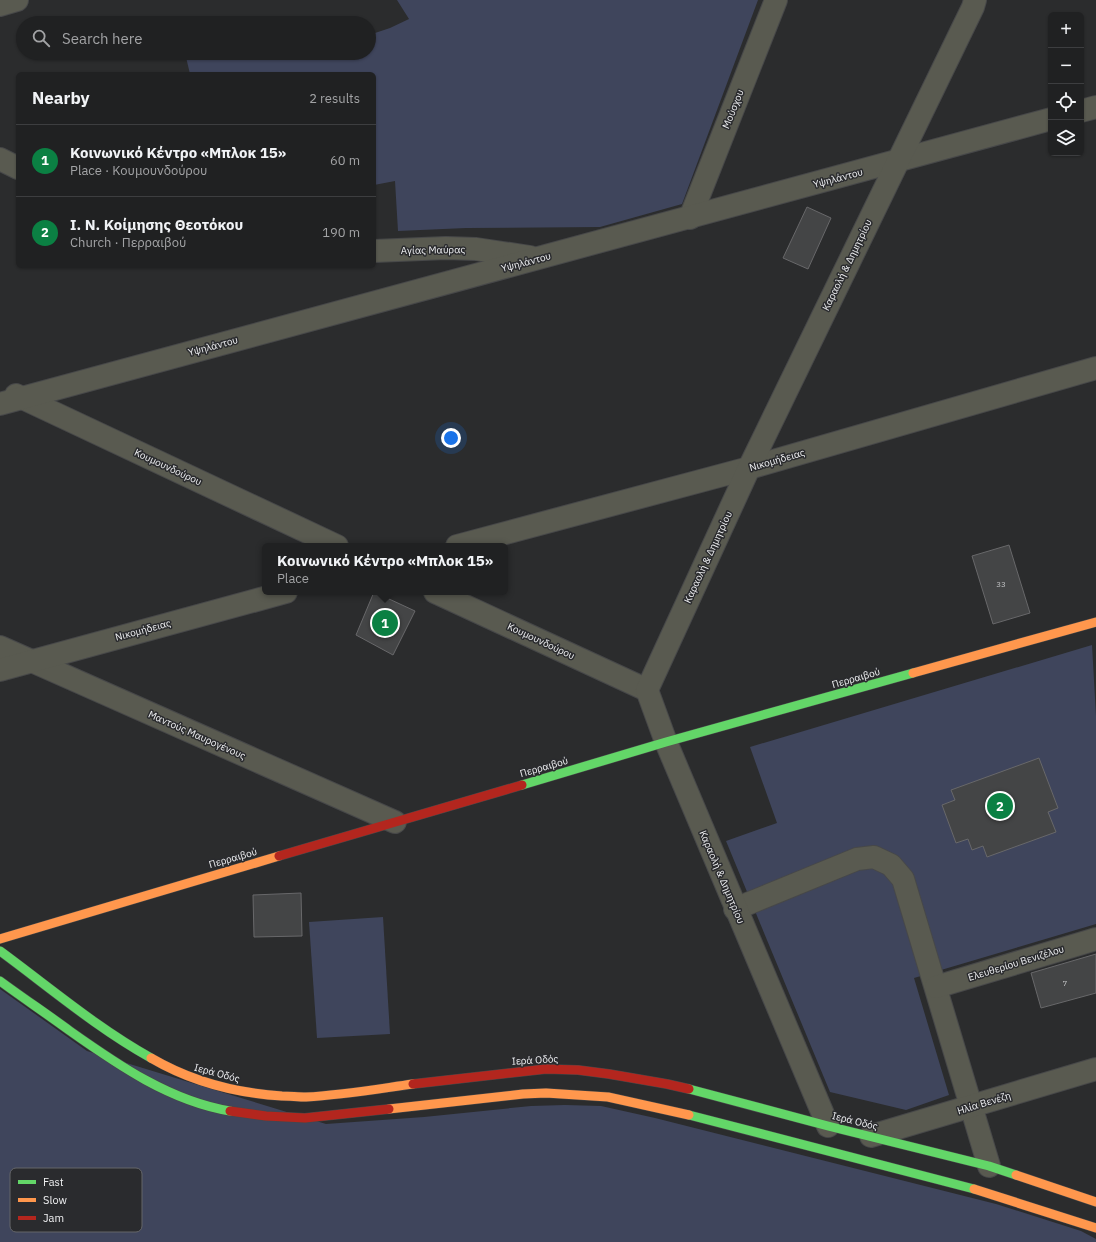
<!DOCTYPE html>
<html lang="en">
<head>
<meta charset="utf-8">
<style>
  body { margin:0; font-family:"IBM Plex Sans",sans-serif; background:#2d2e2f; color:#f1f3f6 }
  .controls { position:absolute; right:12px; top:12px; display:grid; overflow:hidden; border-radius:6px; box-shadow:0 1px 3px #0004 }
  .controls button { width:36px; height:36px; display:grid; place-items:center; padding:0; border:0; border-bottom:1px solid #3d3e40; background:#202122; color:#f1f3f6; font:20px sans-serif }
  .you { position:absolute; left:451px; top:438px; width:14px; height:14px; margin:-10px; border:3px solid #fff; border-radius:50%; background:#1a73e8; box-shadow:0 0 0 6px #1a73e833 }
  .badge { display:grid; place-items:center; width:26px; height:26px; border-radius:50%; background:#0b8043; color:#fff; font-size:13px; font-weight:700 }
  .pin { position:absolute; translate:-50% -50%; border:2px solid #fff; box-shadow:0 1px 4px #0006 }
  .popup { position:absolute; left:262px; top:543px; width:246px; height:52px; box-sizing:border-box; display:grid; place-content:center; border-radius:6px; background:#202122; filter:drop-shadow(0 1px 3px #0005); font-size:13px; white-space:nowrap; color:#a2a3a5 }
  .popup b { font-size:15px; color:#f1f3f6 }
  .popup::after { content:''; position:absolute; left:50%; top:100%; margin-left:-8px; border:8px solid transparent; border-top-color:#202122 }
  .list { margin:0; padding:0; list-style:none }
  h2 { display:flex; justify-content:space-between; align-items:center; height:52px; margin:0; padding:0 16px; font-size:17px }
  h2 small { font-size:13px; font-weight:400; color:#a2a3a5 }
  .list li { display:grid; grid-template-columns:26px 1fr auto; gap:12px; align-items:center; box-sizing:border-box; height:72px; padding:0 16px; border-top:1px solid #3d3e40 }
  .list b { display:block; font-size:15px; white-space:nowrap }
  .list p { margin:0; font-size:13px; white-space:nowrap; color:#a2a3a5 }
  .list em { font-size:13px; font-style:normal; color:#a2a3a5 }
  .icon { flex:none; width:22px; height:22px; fill:none; stroke:currentColor; stroke-width:2; stroke-linecap:round; stroke-linejoin:round }
  .map { position:relative; flex:none; width:1096px; height:1242px; overflow:hidden }
  .search { position:absolute; background:#202122; box-shadow:0 1px 3px #0004; left:16px; top:16px; width:360px; height:44px; display:flex; align-items:center; gap:10px; box-sizing:border-box; padding:0 14px; border-radius:22px; color:#a2a3a5; font-size:15px }
  .panel { position:absolute; background:#202122; box-shadow:0 1px 3px #0004; left:16px; top:72px; width:360px; height:196px; border-radius:6px }
  .map>svg:first-child { display:block }
</style>
</head>
<body>
<div class="map">
<svg width="1096" height="1242" viewBox="0 0 1096 1242">
  <rect width="100%" height="100%" fill="#2b2c2d"/>
  <!-- green -->
  <g fill="#3f455c">
    <path d="M397,0H758L682,204L600,227L466,228L398,231L395,181L374,185V74H190L185,53H369V35L390,28L409,19Z"/>
    <path d="M1092,645L1096,716V924L914,978L949,1095L906,1110L830,1092L726,841L777,823L750,747Z"/>
    <path d="M383,917L390,1034L317,1038L309,922Z"/>
    <path d="M0,989L87,1051L326,1124L424,1117L531,1106L565,1105L601,1106L655,1118L996,1204L1081,1231L1096,1239V1242H0Z"/>
  </g>
  <!-- building -->
  <g fill="#444546" stroke="#68686a">
    <path d="M807,207L831,218L808,269L783,258Z"/>
    <path d="M1009,545L1030,613L993,624L972,556Z"/>
    <path d="M374,592L415,611L393,655L356,635Z"/>
    <path d="M1039,758L1058,808L1048,812L1056,832L987,857L983,846L972,850L968,839L956,843L942,805L955,800L951,790Z"/>
    <path d="M301,893L302,936L254,937L253,895Z"/>
    <path d="M1096,954V993L1041,1008L1031,973Z"/>
  </g>
  <g fill="none" stroke-linecap="round" stroke-linejoin="round">
    <defs>
      <g id="street">
        <path d="M0,5L17,0"/>
        <path d="M1081,111L1096,107"/>
        <path d="M0,159L18,168"/>
        <path d="M690,218L776,0"/>
        <path d="M374,251L446,248L476,249L530,257"/>
        <path d="M16,395L337,546"/>
        <path d="M0,404L1051,119"/>
        <path d="M457,546L749,468L1096,368"/>
        <path d="M435,592L647,690"/>
        <path d="M0,647L395,822"/>
        <path d="M0,670L286,592"/>
        <path d="M735,909L857,859L874,857L891,865L903,879L989,1166"/>
        <path d="M936,987L1096,939"/>
        <path d="M828,1126L666,742L647,690L749,468L973,7L975,0"/>
        <path d="M871,1136L1096,1069"/>
      </g>
      <g id="fast">
        <path d="M522,785L666,742L913,673"/>
        <path d="M0,951C49,987 97,1028 151,1058"/>
        <path d="M0,981C23,998 47,1014 70,1031C118,1065 170,1101 230,1111"/>
        <path d="M689,1089L828,1126L989,1166L1016,1175"/>
        <path d="M689,1115L974,1189"/>
      </g>
      <g id="slow">
        <path d="M913,673L1096,622"/>
        <path d="M0,939L279,856"/>
        <path d="M151,1058C192,1082 234,1093 282,1096C290,1096 298,1097 306,1097C342,1095 377,1089 413,1084"/>
        <path d="M389,1109L523,1094L546,1093L608,1097L689,1115"/>
        <path d="M1016,1175L1096,1202"/>
        <path d="M974,1189L1096,1228"/>
      </g>
      <g id="jam">
        <path d="M279,856L522,785"/>
        <path d="M413,1084L546,1069L578,1070L609,1074L667,1084L689,1089"/>
        <path d="M230,1111L266,1116L305,1118L389,1109"/>
      </g>
    </defs>
    <!-- street casing -->
    <use href="#street" stroke="#474849" stroke-width="24"/>
    <!-- fast casing -->
    <use href="#fast" stroke="#474849" stroke-width="10"/>
    <!-- slow casing -->
    <use href="#slow" stroke="#474849" stroke-width="10"/>
    <!-- jam casing -->
    <use href="#jam" stroke="#474849" stroke-width="10"/>
    <!-- street -->
    <use href="#street" stroke="#595a50" stroke-width="22"/>
    <!-- fast -->
    <use href="#fast" stroke="#63d668" stroke-width="9"/>
    <!-- slow -->
    <use href="#slow" stroke="#ff974d" stroke-width="9"/>
    <!-- jam -->
    <use href="#jam" stroke="#b3261e" stroke-width="9"/>
  </g>
  <g text-anchor="middle" dominant-baseline="central" stroke-width="3" stroke-linejoin="round" paint-order="stroke">
    <!-- number labels -->
    <g font-size="8" fill="#c5c6c8">
      <text x="1001" y="584">33</text>
      <text x="1065" y="983">7</text>
    </g>
    <!-- street labels -->
    <g font-size="10" fill="#f0f1f3" stroke="#2a2b2e">
      <text transform="translate(733 109) rotate(-68)">Μούσχου</text>
      <text transform="translate(838 178) rotate(-15)">Υψηλάντου</text>
      <text transform="translate(433 250) rotate(-1)">Αγίας Μαύρας</text>
      <text transform="translate(526 262) rotate(-15)">Υψηλάντου</text>
      <text transform="translate(847 265) rotate(-64)">Καραολή &amp; Δημητρίου</text>
      <text transform="translate(213 346) rotate(-15)">Υψηλάντου</text>
      <text transform="translate(777 460) rotate(-16)">Νικομήδειας</text>
      <text transform="translate(168 467) rotate(25)">Κουμουνδούρου</text>
      <text transform="translate(708 557) rotate(-65)">Καραολή &amp; Δημητρίου</text>
      <text transform="translate(143 630) rotate(-15)">Νικομήδειας</text>
      <text transform="translate(541 641) rotate(25)">Κουμουνδούρου</text>
      <text transform="translate(856 678) rotate(-16)">Περραιβού</text>
      <text transform="translate(197 735) rotate(24)">Μαντούς Μαυρογένους</text>
      <text transform="translate(544 767) rotate(-16)">Περραιβού</text>
      <text transform="translate(233 858) rotate(-16)">Περραιβού</text>
      <text transform="translate(722 877) rotate(67)">Καραολή &amp; Δημητρίου</text>
      <text transform="translate(1016 963) rotate(-17)">Ελευθερίου Βενιζέλου</text>
      <text transform="translate(535 1060) rotate(-3)">Ιερά Οδός</text>
      <text transform="translate(217 1073) rotate(15)">Ιερά Οδός</text>
      <text transform="translate(984 1103) rotate(-17)">Ηλία Βενέζη</text>
      <text transform="translate(855 1121) rotate(14)">Ιερά Οδός</text>
    </g>
  </g>
  <!-- legend -->
  <rect x="10" y="1168" width="132" height="64" rx="6" fill="#2a2b2e" stroke="#656669" stroke-width="1"/>
  <rect x="18" y="1180" width="18" height="4" fill="#63d668"/>
  <rect x="18" y="1198" width="18" height="4" fill="#ff974d"/>
  <rect x="18" y="1216" width="18" height="4" fill="#b3261e"/>
  <g font-size="11" fill="#f0f1f3">
    <text x="43" y="1186">Fast</text>
    <text x="43" y="1204">Slow</text>
    <text x="43" y="1222">Jam</text>
  </g>
</svg>
<div class="controls">
<button>+</button>
<button>−</button>
<button><svg class="icon" aria-label="locate" viewBox="0 0 24 24"><circle cx="12" cy="12" r="6"/><path d="M12 2v4M12 18v4M2 12h4M18 12h4"/></svg></button>
<button><svg class="icon" aria-label="layers" viewBox="0 0 24 24"><path d="M12 4l9 5-9 5-9-5zM3 14l9 5 9-5"/></svg></button>
</div>
<div class="you"></div>
<div class="pin badge" style="left:385px;top:623px">1</div>
<div class="popup"><b>Κοινωνικό Κέντρο «Μπλοκ 15»</b>Place</div>
<div class="pin badge" style="left:1000px;top:806px">2</div>
<div class="search"><svg class="icon" aria-label="search" viewBox="0 0 24 24"><circle cx="10" cy="10" r="6"/><path d="M15 15l6 6"/></svg>Search here</div>
<section class="panel">
<h2>Nearby<small>2 results</small></h2>
<ul class="list">
<li><span class="badge">1</span><div><b>Κοινωνικό Κέντρο «Μπλοκ 15»</b><p>Place · Κουμουνδούρου</p></div><em>60 m</em></li>
<li><span class="badge">2</span><div><b>Ι. Ν. Κοίμησης Θεοτόκου</b><p>Church · Περραιβού</p></div><em>190 m</em></li>
</ul>
</section>
</div>
</body>
</html>
